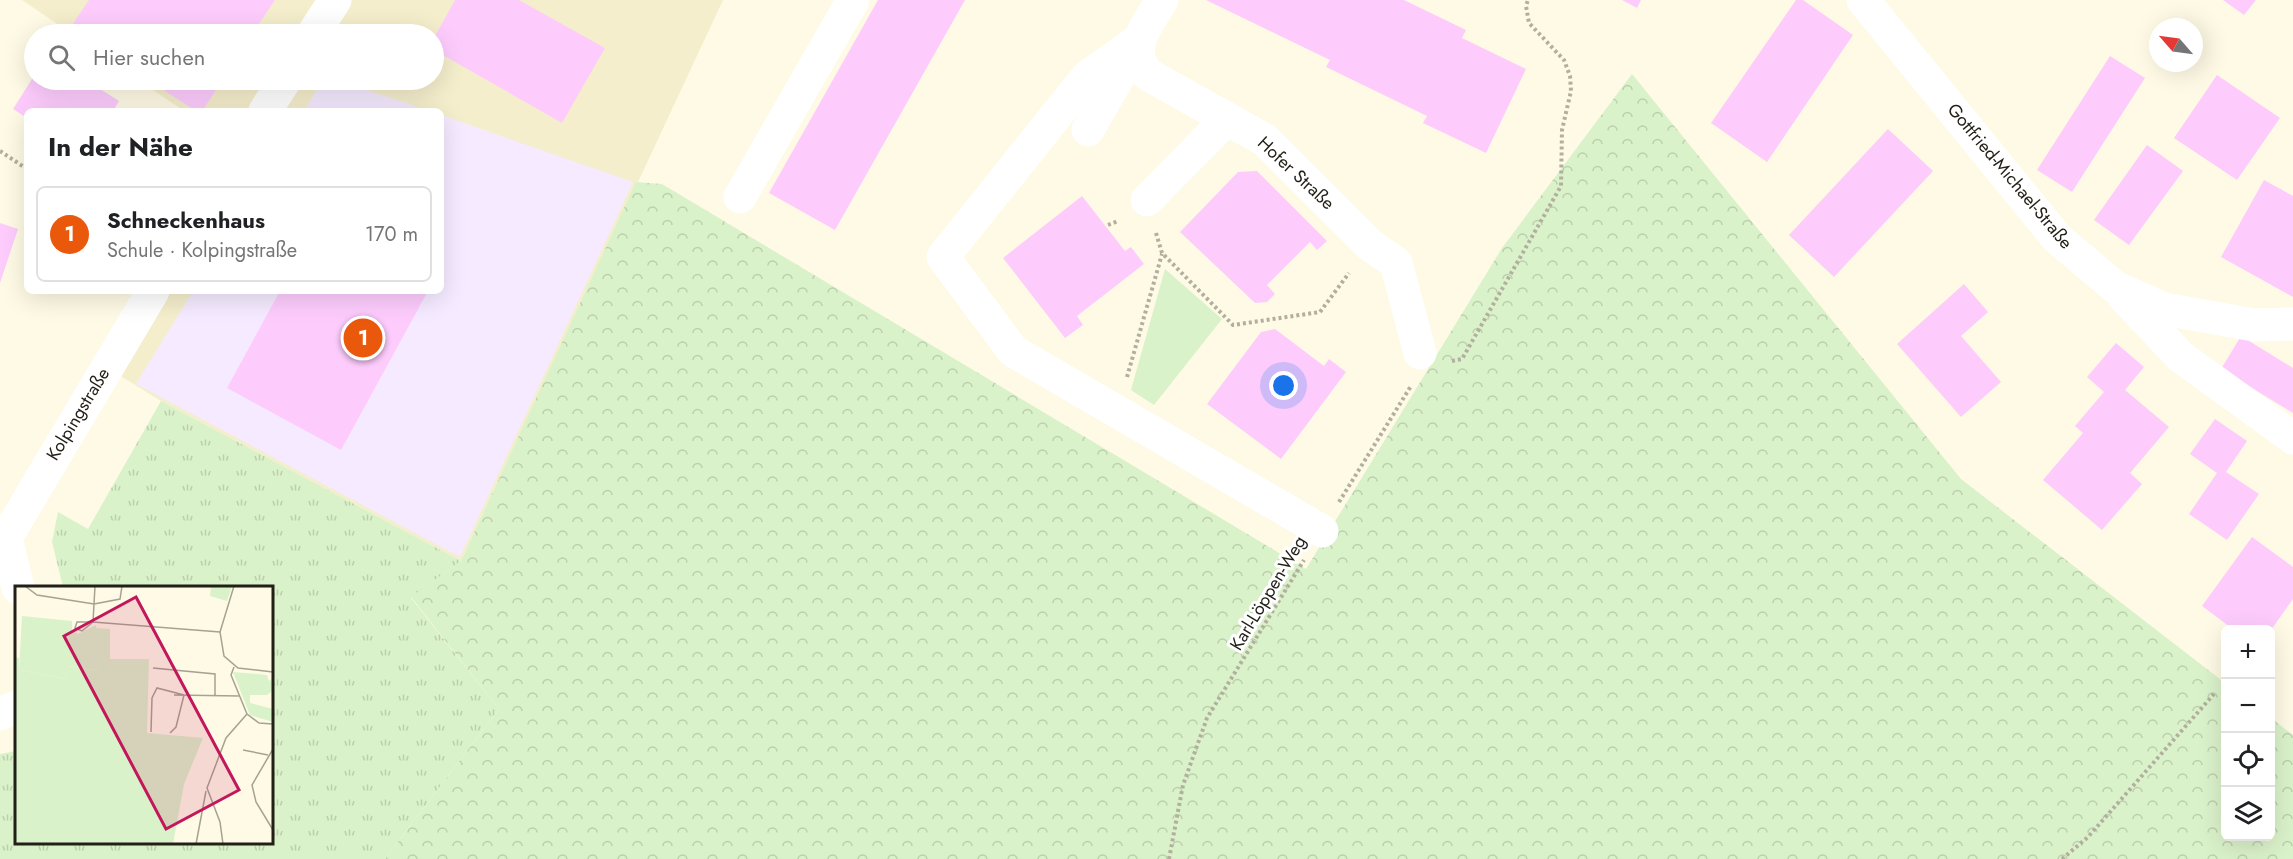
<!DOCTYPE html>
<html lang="de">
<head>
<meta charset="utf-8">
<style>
  body { margin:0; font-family:Jost,sans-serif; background:#f2f2f2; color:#202124 }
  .controls { position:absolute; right:18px; bottom:18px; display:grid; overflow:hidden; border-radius:9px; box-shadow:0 6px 24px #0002 }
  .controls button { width:54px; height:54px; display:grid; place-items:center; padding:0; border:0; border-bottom:2px solid #e0e0e0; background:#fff; color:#202124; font:30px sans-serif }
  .compass { position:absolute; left:2149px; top:18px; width:54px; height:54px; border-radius:50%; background:#fff; box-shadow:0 6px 24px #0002; rotate:298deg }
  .you { position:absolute; left:1284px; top:386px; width:21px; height:21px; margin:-15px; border:4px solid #fff; border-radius:50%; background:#1a73e8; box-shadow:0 0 0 9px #1a73e833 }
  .badge { display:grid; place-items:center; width:39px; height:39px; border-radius:50%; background:#ea580c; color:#fff; font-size:20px; font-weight:700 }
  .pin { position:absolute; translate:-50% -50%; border:3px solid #fff; box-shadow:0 2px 6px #0006 }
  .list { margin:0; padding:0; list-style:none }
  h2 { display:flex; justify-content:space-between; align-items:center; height:78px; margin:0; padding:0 24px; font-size:26px }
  h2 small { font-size:20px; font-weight:400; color:#757577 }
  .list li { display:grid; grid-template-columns:39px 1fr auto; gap:18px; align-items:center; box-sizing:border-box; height:96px; margin:0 12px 12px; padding:0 12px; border:2px solid #e0e0e0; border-radius:9px }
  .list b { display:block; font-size:22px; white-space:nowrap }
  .list p { margin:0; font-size:20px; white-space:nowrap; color:#757577 }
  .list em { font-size:20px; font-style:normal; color:#757577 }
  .icon { flex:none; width:33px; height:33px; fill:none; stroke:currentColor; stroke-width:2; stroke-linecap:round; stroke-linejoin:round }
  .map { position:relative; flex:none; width:2293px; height:859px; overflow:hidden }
  .search { position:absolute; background:#fff; box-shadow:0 6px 24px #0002; left:24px; top:24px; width:420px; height:66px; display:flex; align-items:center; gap:15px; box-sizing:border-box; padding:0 21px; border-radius:33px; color:#757577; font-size:22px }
  .panel { position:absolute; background:#fff; box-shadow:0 6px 24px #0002; left:24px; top:108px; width:420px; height:186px; border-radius:9px }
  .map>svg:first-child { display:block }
</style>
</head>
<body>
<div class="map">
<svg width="2293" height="859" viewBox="0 0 2293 859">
  <defs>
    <pattern id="grass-tufts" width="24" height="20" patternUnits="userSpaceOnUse" patternTransform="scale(1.5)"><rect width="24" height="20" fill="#daf2ca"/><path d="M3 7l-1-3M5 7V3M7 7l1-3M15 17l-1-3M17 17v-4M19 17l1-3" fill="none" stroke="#bbcfad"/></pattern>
    <pattern id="forest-crowns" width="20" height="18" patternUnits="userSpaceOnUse" patternTransform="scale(1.5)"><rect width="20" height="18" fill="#daf2ca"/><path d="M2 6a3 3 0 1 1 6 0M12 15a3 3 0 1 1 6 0" fill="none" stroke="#bbcfad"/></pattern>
  </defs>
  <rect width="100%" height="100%" fill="#fefae5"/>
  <!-- built -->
  <path fill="#f5eecc" d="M22,0H723L461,561L161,401L106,367L153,291H441V111H184L138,80H434V34H72Z"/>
  <!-- education -->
  <g fill="#f5eaff">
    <path d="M323,80H338L429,111H304Z"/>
    <path d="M441,115L633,182L460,557L136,384L193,291H441Z"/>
  </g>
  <!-- grass -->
  <path fill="url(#grass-tufts)" d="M161,401L461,561L411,598L499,709L385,859H0V754L16,751V842H272V588L63,587L52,542L58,512L88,529Z"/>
  <!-- forest -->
  <path fill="url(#forest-crowns)" d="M1632,74L1961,479L2225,683L2226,836H2270L2271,718L2293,735V859H385L499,709L411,597L461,561L636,182L662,184L1306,569L1502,248Z"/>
  <!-- park -->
  <path fill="#daf2ca" d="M1165,269L1222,319L1154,405L1131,390Z"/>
  <!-- building -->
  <g fill="#fdccfd">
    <path d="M89,0H275L252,34H80L70,28Z"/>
    <path d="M455,0H519L605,48L562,123L434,50V38Z"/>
    <path d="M878,0H965L835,230L769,193Z"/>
    <path d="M1206,0H1404L1466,30L1462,38L1526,69L1486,153L1423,123L1427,116L1326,67L1330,60Z"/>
    <path d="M1622,0H1641L1637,8Z"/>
    <path d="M1796,0H1803L1853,35L1767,162L1711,123Z"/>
    <path d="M2223,0H2256L2244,15Z"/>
    <path d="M2110,56L2145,78L2072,192L2037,170Z"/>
    <path d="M2217,75L2280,118L2237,180L2174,138Z"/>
    <path d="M34,76V80H86L119,101L113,111H27V118L13,109Z"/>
    <path d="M148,80H223L202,111H196Z"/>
    <path d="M1888,129L1933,171L1834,277L1789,235Z"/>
    <path d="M2147,145L2183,171L2129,245L2094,220Z"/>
    <path d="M1257,171L1327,241L1317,250L1310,242L1267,285L1275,294L1267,302L1255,303L1180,232L1238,172Z"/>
    <path d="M2264,180L2293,196V297L2221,257Z"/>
    <path d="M1082,196L1125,251L1131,247L1144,264L1077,316L1083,325L1065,338L1003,258Z"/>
    <path d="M0,223L18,229L0,283Z"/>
    <path d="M1964,284L1988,312L1961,336L2001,382L1961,417L1897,344Z"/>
    <path d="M280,291H428L341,450L227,388Z"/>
    <path d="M1275,329L1324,366L1329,359L1346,372L1281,459L1207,404L1261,332Z"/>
    <path d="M2241,336L2293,368V413L2221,369Z"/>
    <path d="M2116,343L2144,367L2125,390L2169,427L2130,473L2142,484L2102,530L2043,480L2083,433L2075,426L2104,392L2087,377Z"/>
    <path d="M2215,419L2247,441L2226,472L2259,494L2227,540L2189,514L2217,473L2190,454Z"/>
    <path d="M2252,537L2293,567V599L2271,630H2234L2202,606Z"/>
  </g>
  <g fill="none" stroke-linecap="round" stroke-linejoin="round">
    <!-- path -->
    <g stroke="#b2af9e" stroke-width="4" stroke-dasharray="3 3" stroke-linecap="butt">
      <path d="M0,151L27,169"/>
      <path d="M1108,225L1118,221"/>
      <path d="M1156,233L1162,253L1233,325L1320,312L1349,273"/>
      <path d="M1452,361L1462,359L1561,186L1562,130L1571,91L1570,76L1564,60L1529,23L1526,6L1528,0"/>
      <path d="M1127,377L1162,254"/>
      <path d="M1339,502L1411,386"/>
      <path d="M1169,859L1183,785L1207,718L1304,560"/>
      <path d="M2062,859L2088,837L2214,694"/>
    </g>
    <!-- minor -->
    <g stroke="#fff" stroke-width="33">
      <path d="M1162,0C1148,24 1124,51 1149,75L1265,140L1370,245L1396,263L1420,353"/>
      <path d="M1863,0L2057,238L2115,287L2164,309L2254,325L2293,324"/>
      <path d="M313,34L335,0"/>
      <path d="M1139,40L1087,77L943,257L1013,351L1322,531"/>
      <path d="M265,111L285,80"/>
      <path d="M1088,130L1134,50"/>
      <path d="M740,197L853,0"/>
      <path d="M1147,200L1220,126L1226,118"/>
      <path d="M2124,297L2181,357L2293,438"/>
      <path d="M6,538L18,588"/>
      <path d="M0,548L153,291"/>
      <path d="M0,714L16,707"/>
    </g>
  </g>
  <g text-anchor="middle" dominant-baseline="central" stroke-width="6" stroke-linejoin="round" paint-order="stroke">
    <!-- street labels -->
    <g font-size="18" fill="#211f16" stroke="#fff">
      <text transform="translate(1296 173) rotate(43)">Hofer Straße</text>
      <text transform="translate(2010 176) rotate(50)">Gottfried-Michael-Straße</text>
      <text transform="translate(78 414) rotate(-59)">Kolpingstraße</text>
      <text transform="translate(1268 593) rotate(-59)">Karl-Löppen-Weg</text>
    </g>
  </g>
  <!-- overview -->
  <g transform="translate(15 586)">
    <rect width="258" height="258" fill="#fefae5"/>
    <path d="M196,0H217L212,15L195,10ZM7,30L57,35V44L63,48L81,39V42L95,43V75L84,85L55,80L51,93L4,84ZM218,86L252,89L254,95L258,92V104L252,109H235V117L258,123V136L235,129Z" fill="#daf2ca"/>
    <path d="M0,71L4,72V84L51,93L54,80L84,85L89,73H134L132,147L188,152L169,198L158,258H0Z" fill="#daf2ca"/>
    <path fill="none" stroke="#a6a292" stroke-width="1.5" d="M10,0L22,9L79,18L105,13L107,0M219,0L205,46L209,70L223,82L258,86M76,36H62L60,42L67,45L78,36L205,46M78,36L80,0M219,81L216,89L232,128L244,137L258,138M138,82L200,88V110M159,109L225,110M136,146L137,112L142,102L169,109M155,147L161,141L169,109M258,163L237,199L241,216L258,244M228,164L253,169M181,258L191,205M208,258L205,236L192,202L211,152L232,128"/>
    <path fill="#c2185b" fill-opacity="0.15" stroke="#c2185b" stroke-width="3" d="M121,11L224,204L151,243L49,50Z"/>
    <rect width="258" height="258" fill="none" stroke="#211f16" stroke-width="3"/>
  </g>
</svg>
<div class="controls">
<button>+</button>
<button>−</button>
<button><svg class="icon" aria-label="locate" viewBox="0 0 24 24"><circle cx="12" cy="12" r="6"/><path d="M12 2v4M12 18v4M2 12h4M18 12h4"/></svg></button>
<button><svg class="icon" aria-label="layers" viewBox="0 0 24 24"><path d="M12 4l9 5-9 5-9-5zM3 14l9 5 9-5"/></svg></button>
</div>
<svg class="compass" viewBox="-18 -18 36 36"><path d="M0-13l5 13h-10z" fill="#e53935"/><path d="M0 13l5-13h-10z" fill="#757577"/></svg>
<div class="you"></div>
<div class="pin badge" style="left:363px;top:338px">1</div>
<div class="search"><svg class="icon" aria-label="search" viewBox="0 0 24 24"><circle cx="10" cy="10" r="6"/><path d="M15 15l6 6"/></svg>Hier suchen</div>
<section class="panel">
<h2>In der Nähe<small></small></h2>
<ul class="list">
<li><span class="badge">1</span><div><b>Schneckenhaus</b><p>Schule · Kolpingstraße</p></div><em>170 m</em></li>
</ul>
</section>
</div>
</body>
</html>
